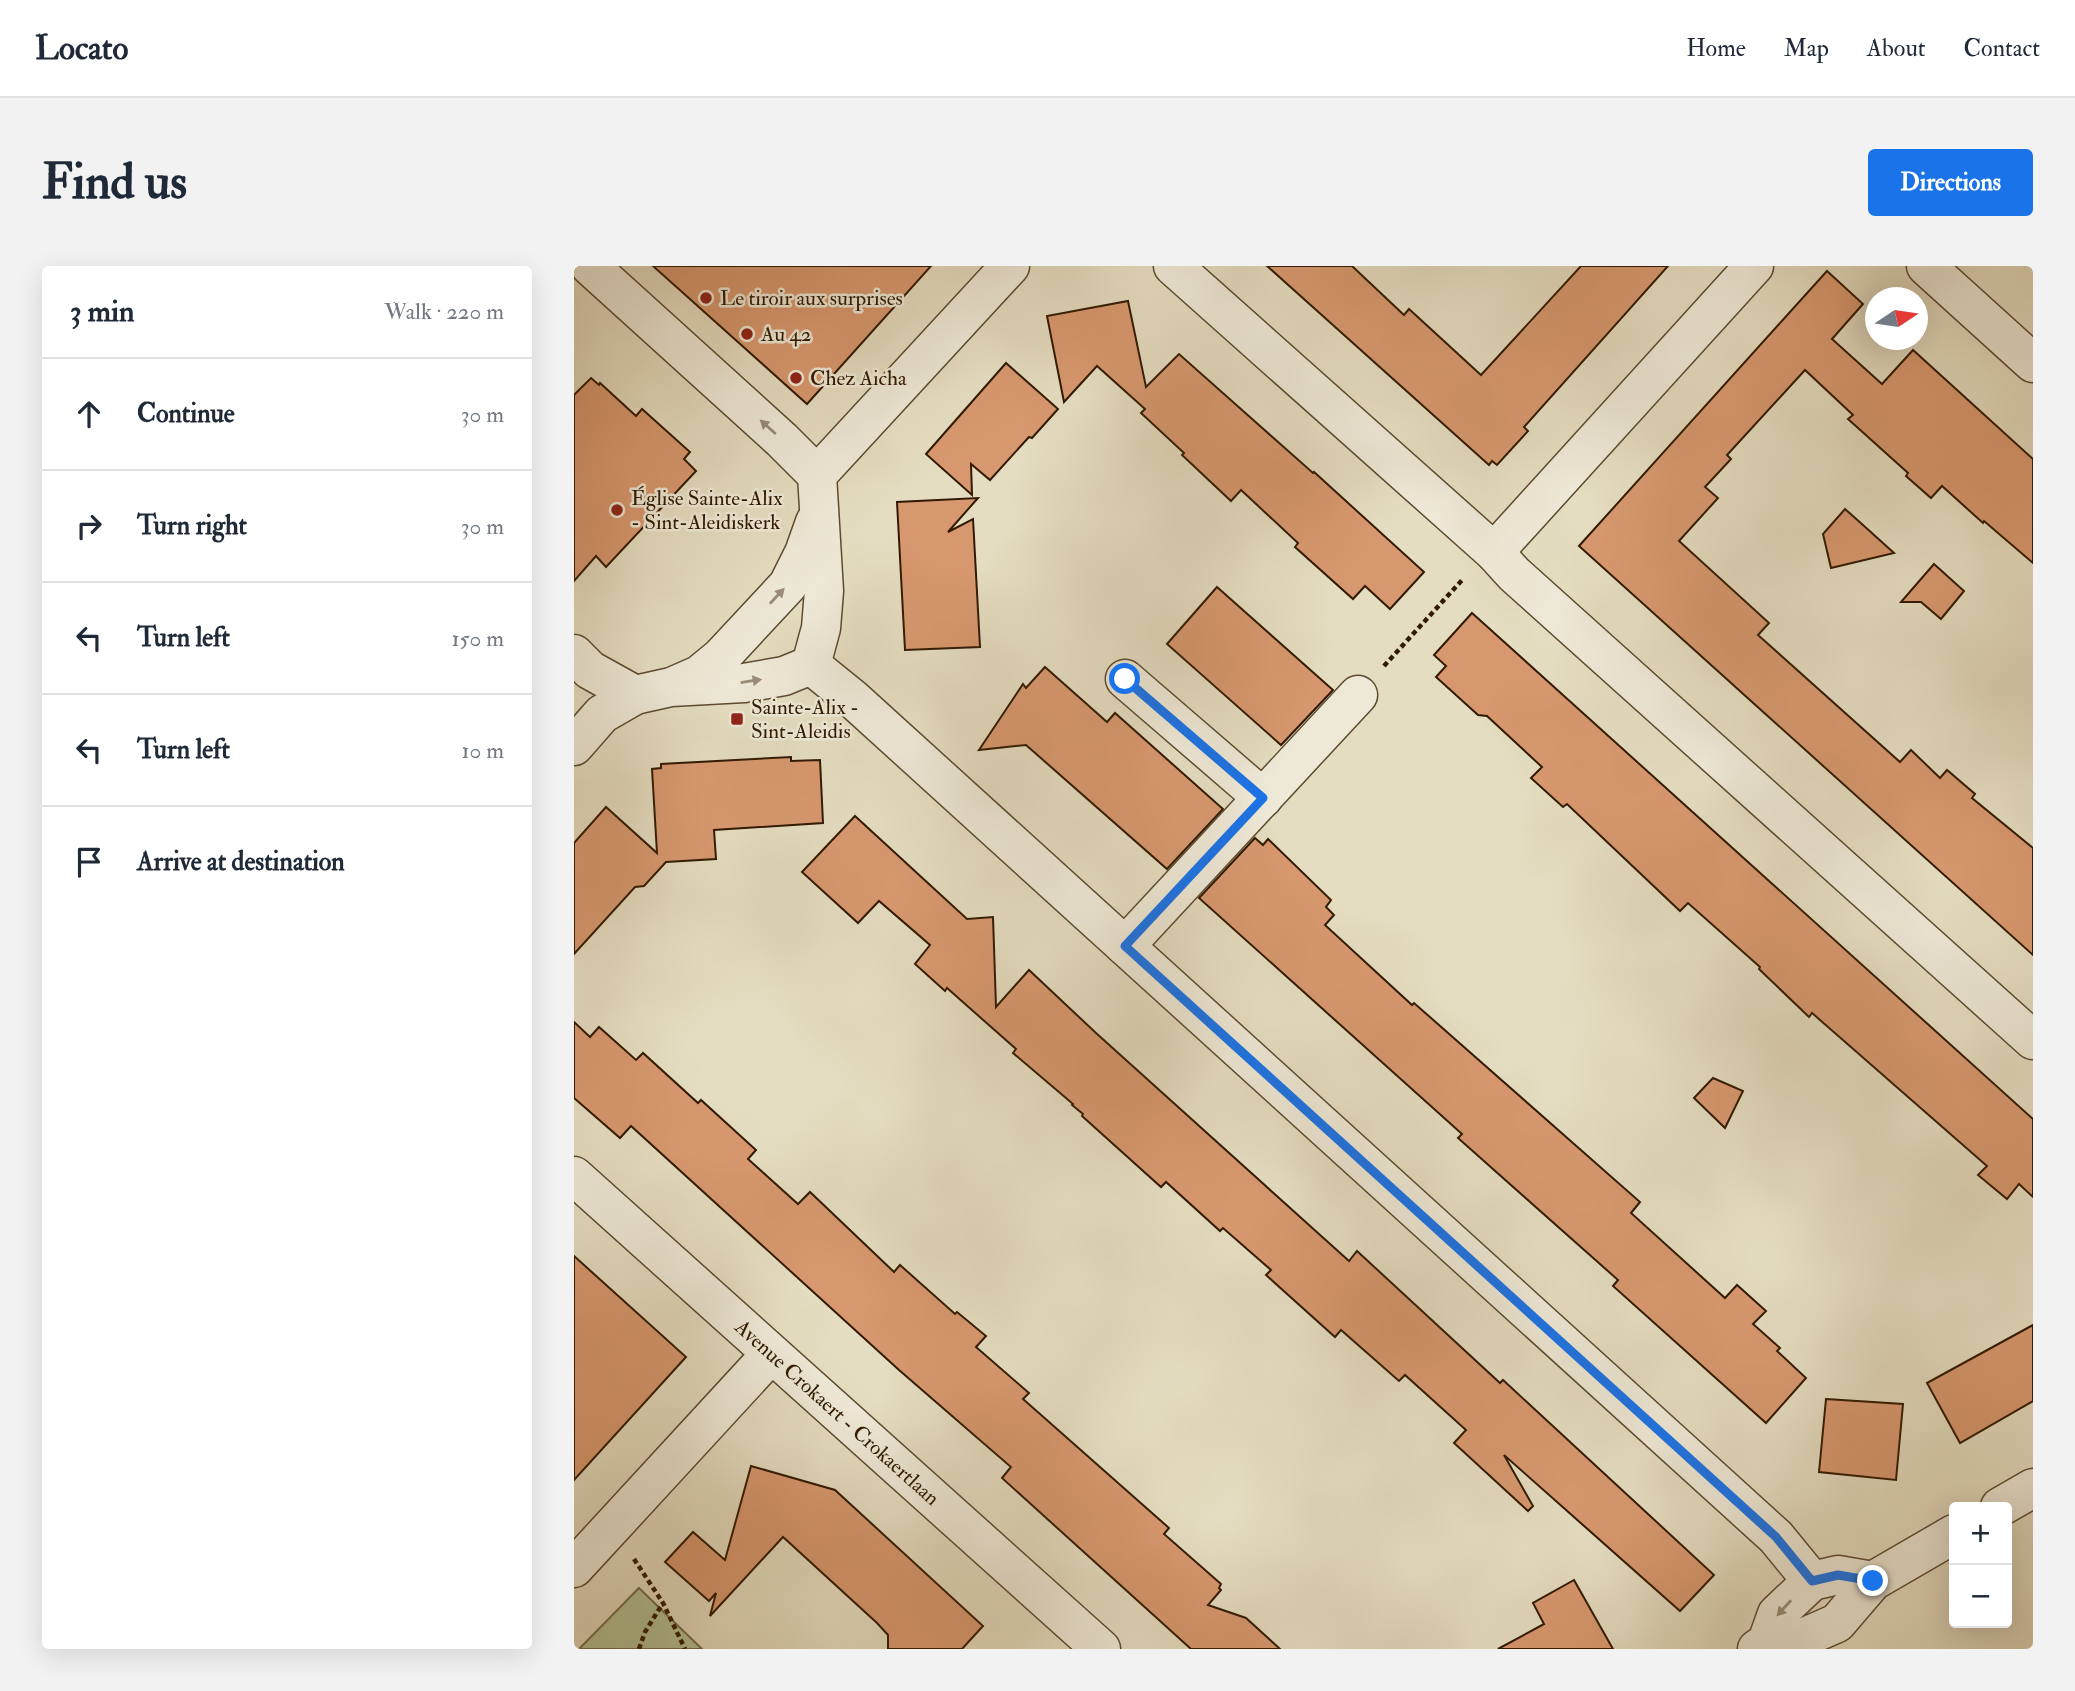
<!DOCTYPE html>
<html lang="en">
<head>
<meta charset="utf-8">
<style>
  body { margin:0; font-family:"IM FELL Double Pica",serif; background:#f2f2f3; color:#1f2937 }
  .controls { position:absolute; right:21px; bottom:21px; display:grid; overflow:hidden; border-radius:7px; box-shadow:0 7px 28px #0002 }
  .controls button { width:63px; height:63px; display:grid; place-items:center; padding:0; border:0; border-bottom:2px solid #e0e1e3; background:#fff; color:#1f2937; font:35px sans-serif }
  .compass { position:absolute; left:1291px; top:21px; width:63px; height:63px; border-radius:50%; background:#fff; box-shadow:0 7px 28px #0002; rotate:77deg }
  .stop { position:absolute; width:21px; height:21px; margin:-16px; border:5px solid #1a73e8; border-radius:50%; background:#fff }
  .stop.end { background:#1a73e8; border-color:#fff; box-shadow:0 2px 7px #0008 }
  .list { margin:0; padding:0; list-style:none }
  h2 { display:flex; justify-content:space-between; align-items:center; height:91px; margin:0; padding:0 28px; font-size:30px }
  h2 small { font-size:23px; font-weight:400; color:#747a83 }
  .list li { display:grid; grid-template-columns:46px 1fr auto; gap:21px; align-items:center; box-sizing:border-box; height:112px; padding:0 28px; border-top:2px solid #e0e1e3 }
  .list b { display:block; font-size:26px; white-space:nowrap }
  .list em { font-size:23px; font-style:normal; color:#747a83 }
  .icon { flex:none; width:38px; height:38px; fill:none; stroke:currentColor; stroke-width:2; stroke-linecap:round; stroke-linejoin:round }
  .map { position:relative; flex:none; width:1459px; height:1383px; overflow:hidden; border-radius:7px }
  header { display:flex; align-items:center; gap:42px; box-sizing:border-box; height:98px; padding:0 35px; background:#fff; border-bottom:2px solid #e0e1e3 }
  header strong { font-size:33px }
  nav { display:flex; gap:38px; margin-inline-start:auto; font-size:24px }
  .intro { display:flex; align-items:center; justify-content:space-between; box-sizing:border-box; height:168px; padding:0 42px }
  h1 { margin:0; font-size:49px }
  .button { padding:18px 32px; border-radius:7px; background:#1a73e8; color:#fff; font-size:24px; font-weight:700 }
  main { display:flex; gap:42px; padding:0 42px }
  aside { flex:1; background:#fff; border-radius:7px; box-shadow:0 7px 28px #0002 }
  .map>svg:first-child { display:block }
</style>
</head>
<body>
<header>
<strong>Locato</strong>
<nav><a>Home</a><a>Map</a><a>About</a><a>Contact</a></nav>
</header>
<div class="intro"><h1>Find us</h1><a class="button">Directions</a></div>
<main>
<aside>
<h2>3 min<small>Walk · 220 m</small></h2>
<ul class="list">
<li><svg class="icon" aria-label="ahead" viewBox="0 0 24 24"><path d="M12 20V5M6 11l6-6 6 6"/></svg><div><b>Continue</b></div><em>30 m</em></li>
<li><svg class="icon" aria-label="right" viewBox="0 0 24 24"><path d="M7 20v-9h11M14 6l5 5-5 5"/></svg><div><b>Turn right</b></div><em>30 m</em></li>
<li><svg class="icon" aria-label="left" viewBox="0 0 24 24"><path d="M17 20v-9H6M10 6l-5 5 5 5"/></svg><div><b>Turn left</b></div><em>150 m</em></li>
<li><svg class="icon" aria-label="left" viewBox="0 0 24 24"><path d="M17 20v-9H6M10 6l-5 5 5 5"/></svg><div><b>Turn left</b></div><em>10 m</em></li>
<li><svg class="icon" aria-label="arrive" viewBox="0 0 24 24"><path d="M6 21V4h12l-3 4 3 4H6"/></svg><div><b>Arrive at destination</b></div></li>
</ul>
</aside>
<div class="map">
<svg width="1459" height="1383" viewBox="0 0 1459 1383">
  <rect width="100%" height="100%" fill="#e5ddc1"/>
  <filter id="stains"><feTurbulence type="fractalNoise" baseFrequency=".00286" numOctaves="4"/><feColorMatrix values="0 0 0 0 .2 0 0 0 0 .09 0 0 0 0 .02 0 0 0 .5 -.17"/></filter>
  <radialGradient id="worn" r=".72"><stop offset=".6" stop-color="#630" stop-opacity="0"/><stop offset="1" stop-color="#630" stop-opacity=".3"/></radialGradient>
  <!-- green -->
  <path fill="#b3c194" stroke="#726e4a" stroke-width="2" d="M65,1322L128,1383H5Z"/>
  <!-- building -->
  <g fill="#d8986f" stroke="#311a01" stroke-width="2">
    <path d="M79,0H357L233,138Z"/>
    <path d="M693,0H778L830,49L835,43L907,109L1007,0H1094L950,161L954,165L923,199L918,195L915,199Z"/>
    <path d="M1253,5L1289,38L1258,73L1308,118L1339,84L1459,193V297L1410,255L1409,257L1368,220L1357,232L1332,210L1334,207L1274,153L1279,149L1231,104L1153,189L1157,193L1131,221L1144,232L1105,275L1195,357L1184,369L1326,496L1337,484L1366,512L1373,504L1401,528L1398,532L1459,582V689L1005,280Z"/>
    <path d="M554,35L572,121L605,88L739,207L740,206L850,306L816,343L791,320L779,333L721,281L724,277L667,224L657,235L608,189L610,187L567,147L571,143L523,100L490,136L473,50Z"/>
    <path d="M432,97L484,143L458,172L455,171L416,214L397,198L398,229L352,188Z"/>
    <path d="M17,112L25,119L26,117L62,150L68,143L116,186L110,193L122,205L32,301L22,290L0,315V129Z"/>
    <path d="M404,232L374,266L399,253L406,381L331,384L323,236Z"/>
    <path d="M1271,243L1289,259L1320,287L1257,302L1249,268Z"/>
    <path d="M1360,298L1390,325L1367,353L1347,336H1327Z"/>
    <path d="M643,321L759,424L707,479L593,378Z"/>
    <path d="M898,347L1459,853V931L1445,918L1433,933L1404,909L1413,900L1238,747L1235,751L1185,703L1186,701L1114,637L1106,645L993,538L989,541L957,512L968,501L913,450L904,449L862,411L872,400L860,389Z"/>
    <path d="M471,401L533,456L541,447L649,543L593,603L452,479L405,484L449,418L452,422Z"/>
    <path d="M217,491V495L246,494L249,557L140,564L142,593L92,596L70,620L61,621L0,688V577L32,541L83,587L78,503L87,502V498Z"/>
    <path d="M281,550L393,653L419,651L422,741L455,704L522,767L775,995L783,985L926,1117L929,1114L1140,1309L1106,1345L930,1189L959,1240L954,1245L880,1177L892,1164L831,1109L825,1115L767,1064L761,1071L692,1009L697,1004L649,962L646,965L592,916L587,921L508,850L509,848L498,839L499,838L439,787L442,783L373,722L371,725L341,698L356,679L305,635L284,657L228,606Z"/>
    <path d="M681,572L689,579L694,573L757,634L752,641L760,649L751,659L838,739L840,737L1066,936L1057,947L1151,1032L1163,1019L1192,1045L1179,1058L1206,1082L1203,1085L1232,1112L1192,1157L1039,1020L1044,1014L884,872L888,868L625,632Z"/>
    <path d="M0,756L16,771L25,761L62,794L69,787L124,837L127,834L182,884L174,893L224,938L236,926L320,1006L326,999L381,1048L383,1046L412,1070L402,1081L455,1127L449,1133L595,1262L590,1268L647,1318L645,1322L647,1324L634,1339L672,1352L706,1383H617L428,1212L437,1201L325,1104L57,860L46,872L0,832Z"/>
    <path d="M1139,812L1169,825L1151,862L1120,832Z"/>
    <path d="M0,990L112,1091L0,1214Z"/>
    <path d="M1459,1059V1135L1386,1177L1353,1117Z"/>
    <path d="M1252,1133L1329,1138L1322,1214L1245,1206Z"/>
    <path d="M177,1200L261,1224L409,1360L388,1383H314V1369L303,1357L209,1271L136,1350L142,1327L135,1335L91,1296L119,1266L151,1294Z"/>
    <path d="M1000,1314L1039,1383H924L970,1358L959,1337Z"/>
  </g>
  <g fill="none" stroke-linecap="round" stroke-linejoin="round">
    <defs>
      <g id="minor">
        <path d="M16,0L208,174L243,209L250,325L247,362L237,399"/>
        <path d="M599,0L920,286L940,308L1459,774"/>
        <path d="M1352,0L1459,97"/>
        <path d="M243,209L436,0"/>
        <path d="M920,286L1180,0"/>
        <path d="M0,388L16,404L61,429L97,421L170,417L210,410L237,399"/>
        <path d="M237,399L279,433L1202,1271L1238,1315"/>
        <path d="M551,413L689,532"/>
        <path d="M102,419L125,409L147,391L214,319L230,287L241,256"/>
        <path d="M0,480L28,448L61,429"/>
        <path d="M551,680L784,429"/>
        <path id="s1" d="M0,910L527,1383"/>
        <path d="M1426,1241L1459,1222"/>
        <path d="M0,1302L197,1088"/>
        <path d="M1193,1376L1213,1379L1263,1357L1299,1315L1380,1268"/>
        <path d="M1183,1383L1193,1376L1203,1348L1238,1315L1264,1309L1299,1315"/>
      </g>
    </defs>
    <!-- minor casing -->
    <use href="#minor" stroke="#5e4b31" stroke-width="41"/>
    <!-- path -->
    <g stroke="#311a01" stroke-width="4.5" stroke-dasharray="5 3.5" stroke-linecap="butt">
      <path d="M810,400L889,313"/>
      <path d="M60,1293L89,1337L111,1383"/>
      <path d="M65,1383L71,1366L89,1337"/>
    </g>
    <!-- minor -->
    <use href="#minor" stroke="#eee9d7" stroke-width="38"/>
  </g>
  <!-- one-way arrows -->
  <defs><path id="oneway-solid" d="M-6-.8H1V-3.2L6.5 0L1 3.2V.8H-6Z" transform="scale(1.75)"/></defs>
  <g fill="#998c77">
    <use href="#oneway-solid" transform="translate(194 161) rotate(-138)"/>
    <use href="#oneway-solid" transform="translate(203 330) rotate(-47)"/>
    <use href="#oneway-solid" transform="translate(177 415) rotate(-9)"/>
    <use href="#oneway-solid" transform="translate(1210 1342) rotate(132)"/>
  </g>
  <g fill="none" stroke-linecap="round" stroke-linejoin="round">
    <!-- route -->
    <path stroke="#1a73e8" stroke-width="9" d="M551,413L689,532L551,680L1202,1271L1238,1315L1264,1309L1299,1315"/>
  </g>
  <!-- markers -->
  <g fill="#8f2418" stroke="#eee9d7" stroke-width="2.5">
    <circle cx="132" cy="32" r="7"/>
    <circle cx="173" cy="68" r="7"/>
    <circle cx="222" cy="112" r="7"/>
    <circle cx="43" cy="244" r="7"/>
    <rect x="156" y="446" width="14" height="14" rx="3.5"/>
  </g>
  <g text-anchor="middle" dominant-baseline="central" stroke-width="5" stroke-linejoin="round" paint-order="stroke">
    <!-- poi labels -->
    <g font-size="21" fill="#311a01" stroke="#eee9d7" text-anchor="start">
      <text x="146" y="32">Le tiroir aux surprises</text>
      <text x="187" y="68">Au 42</text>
      <text x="236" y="112">Chez Aicha</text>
      <text x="57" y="232">Église Sainte-Alix<tspan x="57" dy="24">- Sint-Aleidiskerk</tspan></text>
      <text x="177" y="441">Sainte-Alix -<tspan x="177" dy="24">Sint-Aleidis</tspan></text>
    </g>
    <!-- street labels -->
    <g font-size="21" fill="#311a01" stroke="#eee9d7">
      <text stroke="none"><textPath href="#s1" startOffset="354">Avenue Crokaert - Crokaertlaan</textPath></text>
    </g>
  </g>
  <rect width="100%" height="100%" filter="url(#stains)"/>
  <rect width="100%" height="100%" fill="url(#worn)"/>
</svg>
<div class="controls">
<button>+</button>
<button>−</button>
</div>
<svg class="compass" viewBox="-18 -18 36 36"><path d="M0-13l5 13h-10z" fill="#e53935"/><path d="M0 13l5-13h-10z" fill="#747a83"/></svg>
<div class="stop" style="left:551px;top:413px"></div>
<div class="stop end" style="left:1299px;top:1315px"></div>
</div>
</main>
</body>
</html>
